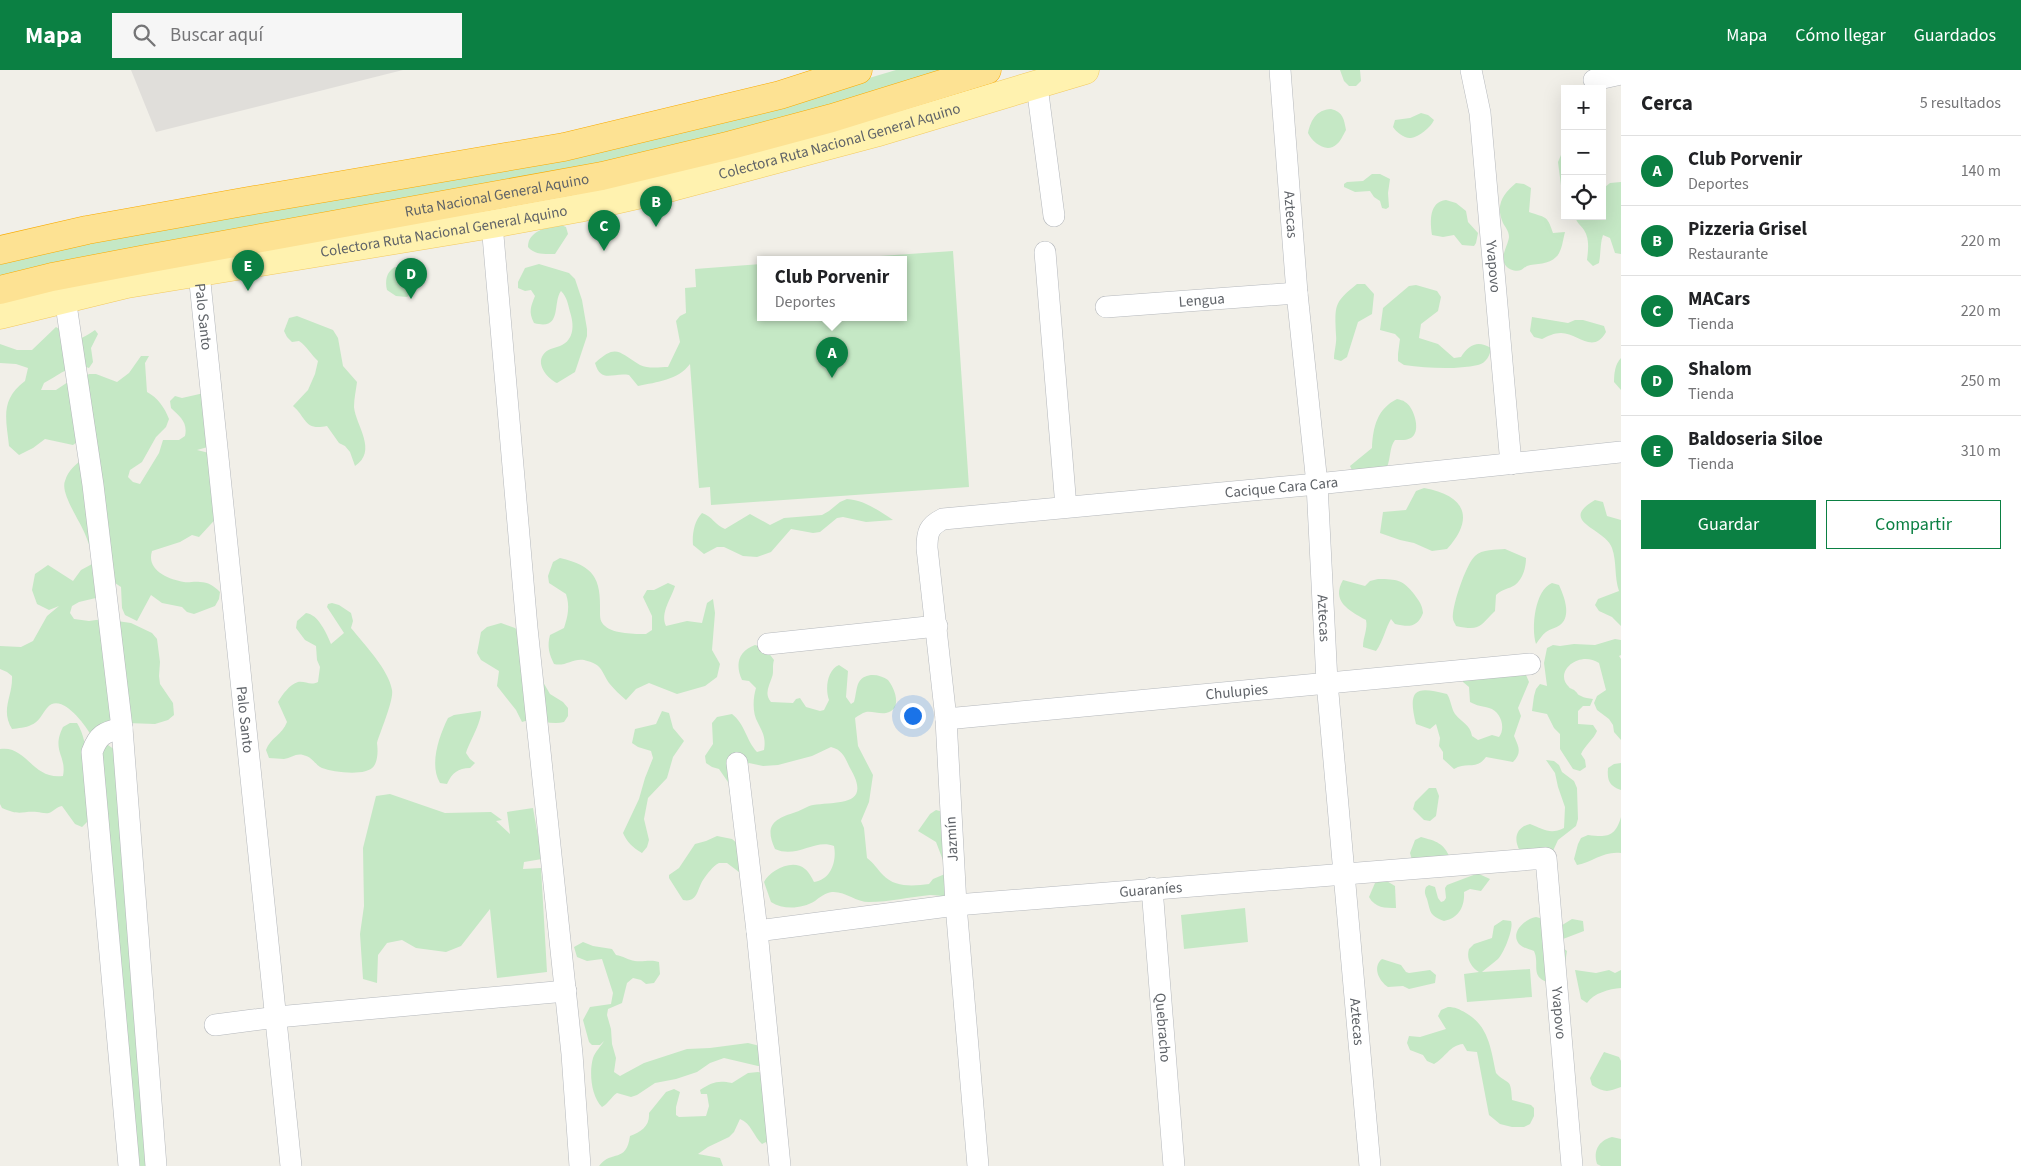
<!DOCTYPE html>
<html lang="es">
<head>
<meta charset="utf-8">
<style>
  body { margin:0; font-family:"Source Sans 3",sans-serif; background:#f6f6f6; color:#202124 }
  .controls { position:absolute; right:15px; top:15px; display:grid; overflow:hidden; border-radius:0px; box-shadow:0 5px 20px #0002 }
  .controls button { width:45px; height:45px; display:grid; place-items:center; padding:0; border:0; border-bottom:1px solid #e0e0e0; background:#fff; color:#202124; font:25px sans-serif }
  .you { position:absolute; left:912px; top:645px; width:18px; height:18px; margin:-12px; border:4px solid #fff; border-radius:50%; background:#1a73e8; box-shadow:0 0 0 8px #1a73e833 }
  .badge { display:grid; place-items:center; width:32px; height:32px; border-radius:50%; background:#0b8043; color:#fff; font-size:16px; font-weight:700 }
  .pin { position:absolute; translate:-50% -41px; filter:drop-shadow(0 1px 2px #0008) }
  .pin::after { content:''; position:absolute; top:26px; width:18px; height:15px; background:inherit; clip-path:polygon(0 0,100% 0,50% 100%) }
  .popup { position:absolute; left:757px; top:186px; width:150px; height:65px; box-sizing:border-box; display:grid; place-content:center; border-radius:0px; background:#fff; filter:drop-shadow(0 1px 4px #0005); font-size:16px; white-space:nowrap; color:#757577 }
  .popup b { font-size:19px; color:#202124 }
  .popup::after { content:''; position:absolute; left:50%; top:100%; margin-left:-10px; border:10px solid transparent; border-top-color:#fff }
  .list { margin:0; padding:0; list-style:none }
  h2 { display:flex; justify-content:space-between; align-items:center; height:65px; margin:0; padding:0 20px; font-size:21px }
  h2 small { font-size:16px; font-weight:400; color:#757577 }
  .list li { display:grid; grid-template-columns:32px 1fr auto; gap:15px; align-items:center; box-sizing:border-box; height:70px; padding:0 20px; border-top:1px solid #e0e0e0 }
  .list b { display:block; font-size:19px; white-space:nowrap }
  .list p { margin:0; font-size:16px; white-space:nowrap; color:#757577 }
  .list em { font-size:16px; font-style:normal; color:#757577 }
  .actions { display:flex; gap:10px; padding:15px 20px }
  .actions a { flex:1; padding:11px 0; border:1px solid #0b8043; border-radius:0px; text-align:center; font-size:18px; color:#0b8043 }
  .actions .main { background:#0b8043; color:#fff }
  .icon { flex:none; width:28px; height:28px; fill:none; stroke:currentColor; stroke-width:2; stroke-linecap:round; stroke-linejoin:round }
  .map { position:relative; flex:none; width:1621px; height:1096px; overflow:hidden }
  header { display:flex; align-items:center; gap:30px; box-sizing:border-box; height:70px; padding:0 25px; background:#0b8043; color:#fff }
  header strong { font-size:24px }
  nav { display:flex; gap:28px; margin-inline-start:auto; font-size:18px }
  .search { width:350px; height:45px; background:#f6f6f6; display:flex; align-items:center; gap:12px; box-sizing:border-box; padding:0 18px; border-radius:0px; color:#757577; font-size:19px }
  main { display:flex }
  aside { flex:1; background:#fff }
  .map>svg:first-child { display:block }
</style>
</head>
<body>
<header>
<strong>Mapa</strong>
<div class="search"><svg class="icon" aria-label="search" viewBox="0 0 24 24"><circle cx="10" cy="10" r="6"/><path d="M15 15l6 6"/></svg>Buscar aquí</div>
<nav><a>Mapa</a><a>Cómo llegar</a><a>Guardados</a></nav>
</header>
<main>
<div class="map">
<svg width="1621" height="1096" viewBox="0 0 1621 1096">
  <rect width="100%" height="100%" fill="#f1efe8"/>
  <!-- industrial -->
  <path fill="#e0deda" d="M131,0H403L156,62Z"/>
  <!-- green -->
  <g fill="#c5e8c5">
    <path d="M896,0H955L687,77L0,209V191L765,39Z"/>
    <path d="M1340,0H1360L1361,11L1356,16H1349L1344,11Z"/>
    <path d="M1331,39C1343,42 1344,49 1346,60C1343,65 1341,71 1337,74C1327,84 1313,73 1308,63C1311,50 1316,40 1331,39Z"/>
    <path d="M1421,43L1428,45L1434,50C1431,57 1419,67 1411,68C1405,69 1396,62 1393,57L1395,50L1410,48Z"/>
    <path d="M1561,85H1565V126L1562,123L1558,92Z"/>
    <path d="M1372,104H1380L1390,109L1388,123L1389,137L1386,139L1382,138L1380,131L1374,127L1370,121L1355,122L1344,117V114L1347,112L1363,111Z"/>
    <path d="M1621,112V184L1615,183L1610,168L1603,165C1600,173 1601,183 1599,193L1593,196L1587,190C1588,181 1590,169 1584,160C1580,154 1577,154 1575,146H1602V116L1605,117L1610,113Z"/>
    <path d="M1516,113L1524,114L1531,118L1529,142C1545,148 1547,144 1553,163L1565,162C1563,169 1562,182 1556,187C1549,195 1536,193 1527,196C1525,197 1523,199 1521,200C1517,202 1509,200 1506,196C1499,187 1508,176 1509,167C1509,161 1505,157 1503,153C1495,135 1503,124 1516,113Z"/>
    <path d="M1446,130L1456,133L1466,141L1468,152L1478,163L1476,173L1474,176L1462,175L1454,165L1443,167L1432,165C1430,151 1429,132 1446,130Z"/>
    <path d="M559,154L566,157L568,164L555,184C544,184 535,185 528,177C528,161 546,158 559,154Z"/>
    <path d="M953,181L969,417L711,435L710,417L699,418L690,294C678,310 657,312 638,316L629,305C613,302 601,314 595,293C617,273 619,283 640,295C648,299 660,297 668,297L680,272L676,251L680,246L686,243L685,218L696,217L695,199L761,194V247H903V189H836Z"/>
    <path d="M539,194L569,203L575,209L582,230L587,259V266L575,302L557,313C548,309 536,295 543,285C547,279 554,278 560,276C575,270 574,254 570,242C568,234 567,227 561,221C552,233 563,261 534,253C528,242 531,236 535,226L531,220L525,221L518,218V212L525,198Z"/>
    <path d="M395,197L408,201L407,199L415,212L412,222L407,227L396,226L387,220C385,211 386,202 395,197Z"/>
    <path d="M1357,214H1365L1374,224L1372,244L1358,252L1347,287L1341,291L1334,289C1334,281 1337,273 1336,265C1335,236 1333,233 1357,214Z"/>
    <path d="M1416,215L1437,221L1441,227L1438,241L1421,254L1419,268L1438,274L1454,288L1461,287C1469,275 1477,270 1491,278C1490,286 1486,293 1478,295C1454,300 1428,298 1404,295L1398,291V284L1400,269L1395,264L1380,260L1383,238L1409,216Z"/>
    <path d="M297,246L333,260L338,268L343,296L357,312C356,320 354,329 354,337C356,356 378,381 355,396L350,382L345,376L339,373L327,356C304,361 307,348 293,336L308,320L315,304L318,291C311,285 307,276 299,271L292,272L287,267L284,261L289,248Z"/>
    <path d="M1532,247L1568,253L1575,250H1583L1604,256L1606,262C1593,285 1578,263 1561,263C1554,263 1548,266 1542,269L1534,267L1530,261Z"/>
    <path d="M56,257L59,259L60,269C75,273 83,268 95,260L98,264L91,278L93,292L89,298C72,292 58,306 44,313L41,320H56L68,312L83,309L89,304H96L117,312L129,303L141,286H149L145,293L147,322C157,327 165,338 169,349L166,357L156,367L142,392L130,400L128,407L133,412L140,414L159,383L163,370H179L185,366C188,352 180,347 171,338L170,331L175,326L182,328L204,323L215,375L197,380L209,383L222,442L199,467L192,465L180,472L152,481C146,500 168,509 184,512C189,513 194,511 200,512C208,512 214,516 220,522L219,529L215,536L194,544L187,542L182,537L162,533L151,525L137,551L125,545L122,538L121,517L115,513L109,514L100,527L79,532L72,536L70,543L74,549L89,551L103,549L131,553L152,563L157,569L160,592L159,606L160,614L173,633L174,645L168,650L155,654L127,653L91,665C85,655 61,621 47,638C42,644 39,652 31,655C26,658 18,658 12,659C0,639 13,627 12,606L7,602L0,599V576L21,577L33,571L47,546L59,536L49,540L37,534L32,520L35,504L48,495L73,511L81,500L94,493C92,483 89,473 85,464C80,451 60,423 65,411C73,385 104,389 94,355L85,366L73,375L45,369L33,378L19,385L9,376C6,348 0,330 25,311L28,298L16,294L0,293V274L17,280H32Z"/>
    <path d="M1621,288V320L1614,312C1614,304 1615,294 1621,288Z"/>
    <path d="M1397,329C1400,330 1403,330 1405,332C1413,336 1420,357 1414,365C1410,371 1401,370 1395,370C1389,378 1391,388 1387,397L1353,402L1350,396L1372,378C1373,357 1377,339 1397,329Z"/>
    <path d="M1424,418C1464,425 1476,447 1447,479L1432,481L1414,473L1400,470L1380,463L1383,442L1406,440L1416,421Z"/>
    <path d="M847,429C864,430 878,440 893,450L866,452L843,447L837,448L820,462L813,463L791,459L771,482L757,487L743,486L724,477H717L704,484L693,475C692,465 694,451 702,443C712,446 715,455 725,459L750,444L770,455L784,448L822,445L829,441L840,432Z"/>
    <path d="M1595,430L1603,432L1607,446L1621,450V556L1612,547L1599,541L1595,535L1598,529L1619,521C1614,507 1617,492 1612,478C1605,458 1557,452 1595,430Z"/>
    <path d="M1505,479L1526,488C1526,497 1523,509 1515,515C1509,519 1502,519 1496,525L1495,541C1479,557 1480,561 1456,556C1456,555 1453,551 1453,549C1451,538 1466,494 1475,486C1482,479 1496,480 1505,479Z"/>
    <path d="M560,488C594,496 601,508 600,542C600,547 600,552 605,556C614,564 635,564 646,564L652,560V546L643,527L647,520H654L668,513L675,516C671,529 660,543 666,556L687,551L702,553L707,533L713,529L715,543L712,580L720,594L717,607L705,616L677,624L649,613L636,619L626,630C620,625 614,619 609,613C600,599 603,595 584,590C573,588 565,597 554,594C549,584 547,576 550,565L564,558C568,546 570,536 566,524L549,513L548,506L553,492Z"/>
    <path d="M1378,509C1397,509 1403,510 1414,524C1419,531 1422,534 1423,543C1417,558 1409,557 1395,554L1391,549C1385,559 1383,572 1376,581L1363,577C1363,567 1368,559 1366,550C1348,540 1331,531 1343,510L1365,516L1370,511Z"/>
    <path d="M1552,513L1559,515C1564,526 1572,546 1560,555C1556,558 1550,559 1546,562C1542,565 1539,570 1536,574C1531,557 1535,520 1552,513Z"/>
    <path d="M332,533L339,535L351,543L353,551L351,558C364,574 389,600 392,620C394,630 380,662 377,673C378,680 378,690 374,696C366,707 333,702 322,698C314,694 313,687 303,685C296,683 291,688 284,689C279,689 274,688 269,688L266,680C270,668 282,665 287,652L278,632C282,625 290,614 298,612C306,611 310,616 318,612L320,597L317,590L316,576L305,570L296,558L297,551L306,543C318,544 327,564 331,574L344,563L327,537L328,534Z"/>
    <path d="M501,553L515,558L528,569L539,605L550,624L563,632L568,638V646L564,652C550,656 536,647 522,652L516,640L497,616L499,601L481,590L477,583L481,562L487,557Z"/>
    <path d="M1615,569L1621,570V585L1619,586L1621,589V670L1614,662L1613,655L1609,649L1597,640L1594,633L1597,626L1606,620L1599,593C1579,580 1553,602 1569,617C1570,619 1574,619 1575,621C1579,624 1576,624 1581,626C1584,628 1589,628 1593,629L1590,636H1583L1578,641V654L1593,655L1597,661C1593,670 1585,675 1581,684L1585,690L1586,697L1580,701L1573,699L1560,679V664L1554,658L1547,644L1532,641L1534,626L1536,619L1540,614L1547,616L1544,593L1547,578L1553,575L1560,576L1574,574L1595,575Z"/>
    <path d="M755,575L765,578L774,590C772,596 774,602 772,607C769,616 764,624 771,632L793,633L796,629L800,628L806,637L820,641L824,640L829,630C825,619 827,600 839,595L848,601L846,627L851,634L854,632C856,626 856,617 859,612C865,602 880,604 888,610C895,619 903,639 886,643C879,644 872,641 866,642C862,643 858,646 855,648L858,676L873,705L869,732L861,751L864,758L867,788C874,793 877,799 883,805C895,818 914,816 929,814L933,809L945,804L946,798L936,772L918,761L930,744L936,740L943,742L948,756L949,764L947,778L950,793L946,807L954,819L953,827C945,827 937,825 930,825C909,827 890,832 869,832C856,832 845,821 832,822C825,823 820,827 815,831C802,839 783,840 771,832L764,812C770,800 793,788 805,799C809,802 812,808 814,812C831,810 837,791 834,776C815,768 797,789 775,779C764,755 774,749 796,742C802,740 807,736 813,735C837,731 873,737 850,698C845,688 843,680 831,677L812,686L778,695L763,696L749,693L743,698L739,720L734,726L729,721L730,715L719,699L712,697L706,693L705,686L713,674L712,653L717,647L732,644C745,654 746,670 757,682L764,680C766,668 763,663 758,653C752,643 753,628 756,618L749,611L742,610C735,595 738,581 755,575Z"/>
    <path d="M1512,602L1526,605L1529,612L1518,638L1521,646L1514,666C1519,677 1522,683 1513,692L1486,687C1476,701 1467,691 1454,699L1443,689V682L1439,676L1440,668L1436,654L1430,659L1416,654C1407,618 1416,616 1447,624C1451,630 1451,638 1455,644C1462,653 1470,654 1472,666L1478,670L1492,665L1499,667C1506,658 1501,641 1489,638C1482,636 1477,636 1470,632L1469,617L1463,612L1461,605Z"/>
    <path d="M481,641C482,651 470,671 466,683L470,689L475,693L470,698C458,698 452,703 447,714L440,713C429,695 439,666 448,648L454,645Z"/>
    <path d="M662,641L669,643L673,658L684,671L673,687L667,708L648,728L644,749L649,770L647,777L642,783C633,778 627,772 623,763L639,729L645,708L653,688L651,681L638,677L632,673L635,659L656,654Z"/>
    <path d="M70,653H77C91,675 88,718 89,745L87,752L82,757L75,754L62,736C56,737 54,741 49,743C44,744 41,742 37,742C21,741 20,746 2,738L0,734V679C27,675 32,710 63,706C67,685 51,681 63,657Z"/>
    <path d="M103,675H108L115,680L148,1096H131L100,677Z"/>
    <path d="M1546,690L1554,691L1559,695L1562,702L1574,711L1577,718L1578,749L1576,756L1558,770L1552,783L1520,781C1513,769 1516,757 1530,754C1543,759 1550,765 1564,758L1565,737L1558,717L1555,703Z"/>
    <path d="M1621,693V720C1609,716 1607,710 1608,698L1614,694Z"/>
    <path d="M1429,718H1436L1439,726L1436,746L1430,751L1424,750L1413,739L1415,732Z"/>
    <path d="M390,724L445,743L491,742L502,750L496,751L510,764L507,742L533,738L542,789L524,792L523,799L541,798L547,902L497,908L490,839L461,876L446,882L416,878L402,870L387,873L378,885L377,913L363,909L360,864L364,836L363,778L376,726Z"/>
    <path d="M1621,747V783C1603,781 1593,792 1577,795L1574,789L1578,774L1581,768L1588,765C1606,767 1615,768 1621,747Z"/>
    <path d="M717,766L732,769L744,779V798L739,802L727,793H719C713,796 707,804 703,810C697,819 698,833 683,830L669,808V805L679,798L695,774L706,771Z"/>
    <path d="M1421,767C1436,771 1444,773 1450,788L1412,790L1410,783L1415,770Z"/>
    <path d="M1476,804H1479L1490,809L1481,821L1470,819L1464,822C1465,836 1459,848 1444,851C1429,845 1431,843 1427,829C1425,824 1424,822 1426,817L1429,815L1435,817L1438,828L1441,832L1444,831L1446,828L1445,818L1447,815Z"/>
    <path d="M1385,810L1395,816L1396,838C1385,838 1375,838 1369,827L1375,813Z"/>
    <path d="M1245,838L1248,872L1184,879L1181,845Z"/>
    <path d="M1536,847L1544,849L1559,857L1572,849L1583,851L1584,861L1563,869L1558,874L1567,881L1565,893L1547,912C1530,906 1540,894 1534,881C1529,879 1523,878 1519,874C1510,863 1524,849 1536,847Z"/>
    <path d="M1503,850L1511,851C1514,858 1504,883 1498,889C1493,893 1487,898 1482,902L1530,899L1532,927L1467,932L1464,904L1479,902C1471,897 1466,889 1469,879L1474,874L1492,868L1494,856Z"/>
    <path d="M583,872L593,876L612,879L616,885C623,886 628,890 635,891C644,892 651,889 659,892L660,904L654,913L646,914L641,910L633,908L627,913L622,933L608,939L607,945L611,959L612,974L616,988L614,1002L620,1006L644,993L687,979L710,978L748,973L764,977L765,996H758L724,988L710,993L697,1002L676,1009L655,1013L637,1025L631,1027L617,1023C611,1027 609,1033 602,1037C591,1026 589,1002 593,988C595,982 601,976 604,971L600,975H592L589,972L583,950L590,937L611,934L613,923L602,889L587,891L577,887L574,877Z"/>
    <path d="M1382,889L1401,895L1406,902L1409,903L1430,900L1436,905L1435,913L1409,919L1403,916L1388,917C1379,911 1372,897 1382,889Z"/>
    <path d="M1575,900L1596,903L1609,900L1615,903L1621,900V918C1609,919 1594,923 1587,933L1581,929Z"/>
    <path d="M1448,937C1455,937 1459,939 1466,943C1489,956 1491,980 1496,1003C1508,1016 1511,1006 1512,1030L1531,1035L1534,1038V1046L1530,1054L1524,1057H1512L1500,1054L1489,1045L1477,982L1467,981L1463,974C1450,975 1445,988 1434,994L1427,991L1423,985L1410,980L1407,973L1409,966L1420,967L1446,959L1438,946L1441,940Z"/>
    <path d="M1604,982L1619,987L1621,991V1017C1608,1022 1605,1023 1592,1015L1590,1008Z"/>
    <path d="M758,1002L762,1003L768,1077L766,1072L762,1074C754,1067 751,1053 740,1049L734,1062L729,1067L708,1077L698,1084L720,1088L723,1096H599C612,1079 626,1094 630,1066C641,1062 650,1056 649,1043L666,1022L674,1019L680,1022L676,1037V1045L679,1047L706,1046L709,1036L707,1024H701L700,1020C712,1012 718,1010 732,1013L748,1003Z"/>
    <path d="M1612,1067L1621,1069V1096H1601L1597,1094C1593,1081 1598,1071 1612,1067Z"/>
  </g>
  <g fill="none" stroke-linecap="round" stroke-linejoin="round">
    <defs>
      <g id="minor">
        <path id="s1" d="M1280,0L1297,223L1317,414L1327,612L1370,1096"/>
        <path id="s2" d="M1471,0L1480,43L1511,394"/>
        <path d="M1594,10L1621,4"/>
        <path d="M1037,16L1054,146"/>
        <path d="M492,154L527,558L572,984L580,1096"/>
        <path d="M1045,182L1066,437"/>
        <path id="s3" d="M199,203L291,1096"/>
        <path d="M65,228L93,415L122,658L156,1096"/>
        <path id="s4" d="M1106,237L1297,223"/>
        <path d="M768,574L937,556"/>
        <path id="s5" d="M946,649L1530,594"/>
        <path d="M122,658C104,662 98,665 92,682L129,1096"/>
        <path d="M737,693L757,861L780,1096"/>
        <path id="s6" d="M1152,818L1174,1096"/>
        <path id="s7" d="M757,861L956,835L1546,788L1572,1096"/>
        <path d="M215,955L277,947L566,921"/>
        <path id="s8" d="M978,1096L956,835L946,649L927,478C927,462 929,456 943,449L1317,414L1621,382"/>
      </g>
      <g id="primary">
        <path id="s9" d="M0,245L127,214L492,154L579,138L672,117L875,63L1085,0"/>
      </g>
      <g id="motorway">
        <path d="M0,180L87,160L243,132L564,77L780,25L858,0"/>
        <path id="s10" d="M0,220L52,207L146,189L602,106L731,75L832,48L987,0"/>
      </g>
    </defs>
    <!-- minor casing -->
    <use href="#minor" stroke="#b5b8bc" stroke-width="22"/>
    <!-- primary casing -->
    <use href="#primary" stroke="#f2c960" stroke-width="29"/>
    <!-- motorway casing -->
    <use href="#motorway" stroke="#f9ab00" stroke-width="29"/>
    <!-- minor -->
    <use href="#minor" stroke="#fff" stroke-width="21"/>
    <!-- primary -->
    <use href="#primary" stroke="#fff2af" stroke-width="28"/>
    <!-- motorway -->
    <use href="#motorway" stroke="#fde293" stroke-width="28"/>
  </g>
  <g text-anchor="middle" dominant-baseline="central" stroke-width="4" stroke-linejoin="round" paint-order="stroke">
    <!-- street labels -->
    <g font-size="15" fill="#5f6368" stroke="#fff">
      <text stroke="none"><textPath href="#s9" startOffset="858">Colectora Ruta Nacional General Aquino</textPath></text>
      <text stroke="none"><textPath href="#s10" startOffset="506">Ruta Nacional General Aquino</textPath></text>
      <text stroke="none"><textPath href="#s1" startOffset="145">Aztecas</textPath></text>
      <text stroke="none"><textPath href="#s9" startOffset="452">Colectora Ruta Nacional General Aquino</textPath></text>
      <text stroke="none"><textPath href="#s2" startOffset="198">Yvapovo</textPath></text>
      <text stroke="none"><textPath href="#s4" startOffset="96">Lengua</textPath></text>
      <text stroke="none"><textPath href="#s3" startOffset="44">Palo Santo</textPath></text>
      <text stroke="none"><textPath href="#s8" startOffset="996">Cacique Cara Cara</textPath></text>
      <text stroke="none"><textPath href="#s1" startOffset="550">Aztecas</textPath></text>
      <text stroke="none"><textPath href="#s5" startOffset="292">Chulupies</textPath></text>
      <text stroke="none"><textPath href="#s3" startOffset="449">Palo Santo</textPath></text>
      <text transform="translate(952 769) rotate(-93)">Jazmín</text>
      <text stroke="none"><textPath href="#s7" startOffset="396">Guaraníes</textPath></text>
      <text stroke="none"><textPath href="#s7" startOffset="948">Yvapovo</textPath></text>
      <text stroke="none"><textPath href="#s1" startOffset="955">Aztecas</textPath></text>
      <text stroke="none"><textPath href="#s6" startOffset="140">Quebracho</textPath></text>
    </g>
  </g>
</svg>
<div class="controls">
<button>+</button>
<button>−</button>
<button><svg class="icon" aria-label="locate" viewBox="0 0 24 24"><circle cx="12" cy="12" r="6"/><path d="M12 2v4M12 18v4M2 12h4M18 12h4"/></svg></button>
</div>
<div class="you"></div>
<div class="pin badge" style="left:832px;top:308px">A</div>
<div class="popup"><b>Club Porvenir</b>Deportes</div>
<div class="pin badge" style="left:656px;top:157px">B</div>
<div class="pin badge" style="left:604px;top:181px">C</div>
<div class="pin badge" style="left:411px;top:229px">D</div>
<div class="pin badge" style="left:248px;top:221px">E</div>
</div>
<aside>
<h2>Cerca<small>5 resultados</small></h2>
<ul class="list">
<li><span class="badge">A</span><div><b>Club Porvenir</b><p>Deportes</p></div><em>140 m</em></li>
<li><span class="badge">B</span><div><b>Pizzeria Grisel</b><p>Restaurante</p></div><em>220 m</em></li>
<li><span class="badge">C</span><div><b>MACars</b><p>Tienda</p></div><em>220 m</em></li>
<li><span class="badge">D</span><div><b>Shalom</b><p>Tienda</p></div><em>250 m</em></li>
<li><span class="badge">E</span><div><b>Baldoseria Siloe</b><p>Tienda</p></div><em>310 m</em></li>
</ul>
<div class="actions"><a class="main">Guardar</a><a>Compartir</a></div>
</aside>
</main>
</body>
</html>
